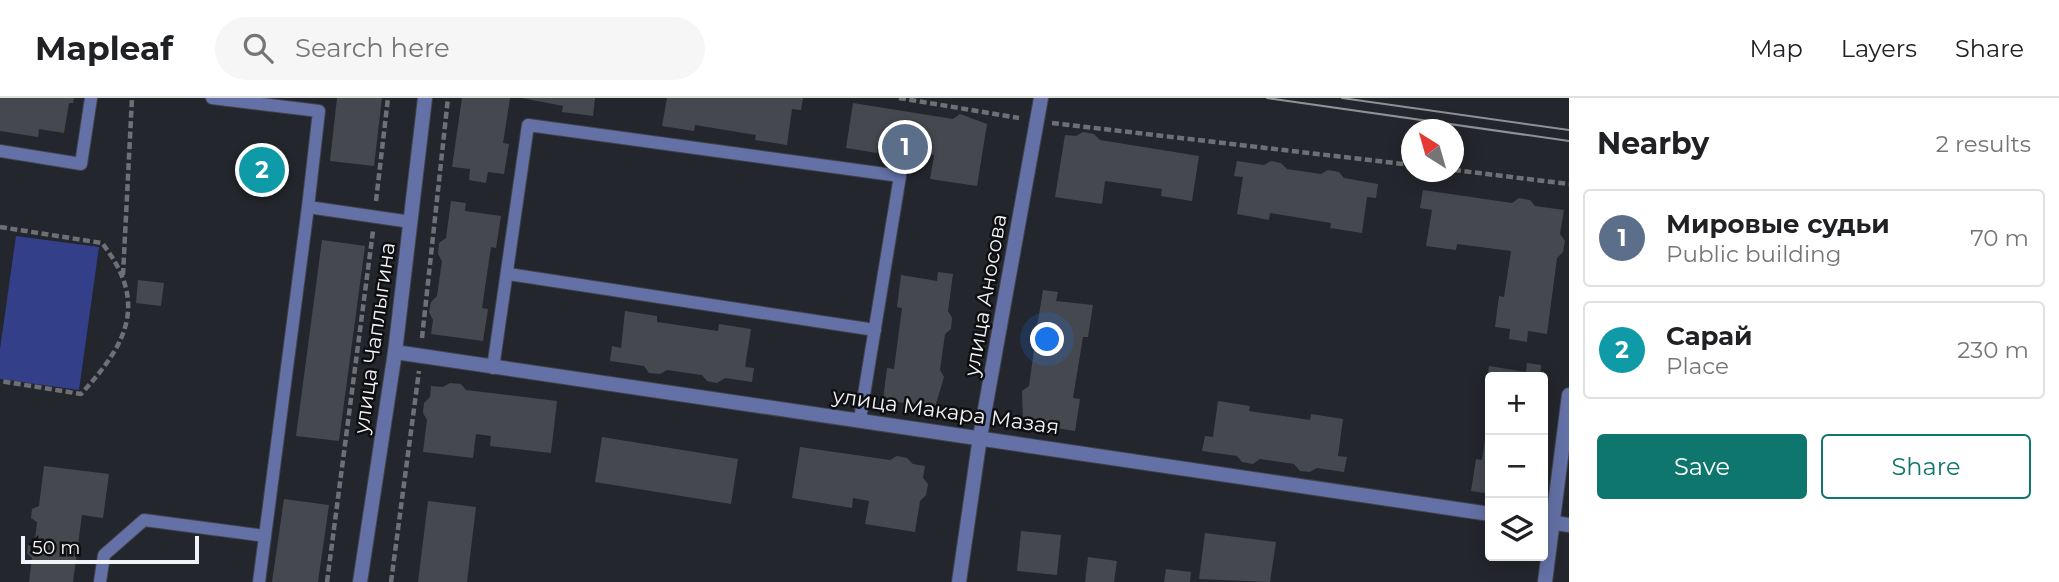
<!DOCTYPE html>
<html lang="en">
<head>
<meta charset="utf-8">
<style>
  body { margin:0; font-family:Montserrat,sans-serif; background:#f6f6f6; color:#202124 }
  .controls { position:absolute; right:21px; bottom:21px; display:grid; overflow:hidden; border-radius:7px; box-shadow:0 4px 18px #0003 }
  .controls button { width:63px; height:63px; display:grid; place-items:center; padding:0; border:0; border-bottom:2px solid #e0e0e0; background:#fff; color:#202124; font:35px sans-serif }
  .compass { position:absolute; left:1401px; top:21px; width:63px; height:63px; border-radius:50%; background:#fff; box-shadow:0 4px 18px #0003; rotate:323deg }
  .scale { position:absolute; left:21px; bottom:18px; width:178px; box-sizing:border-box; padding-left:7px; border:4px solid #f1f3f7; border-top:0; font-size:19px; line-height:24px; white-space:nowrap; color:#f1f3f7; -webkit-text-stroke:5px #0f0f12; paint-order:stroke }
  .you { position:absolute; left:1048px; top:242px; width:24px; height:24px; margin:-18px; border:5px solid #fff; border-radius:50%; background:#1a73e8; box-shadow:0 0 0 10px #1a73e833 }
  .badge { display:grid; place-items:center; width:46px; height:46px; border-radius:50%; background:#0f766e; color:#fff; font-size:23px; font-weight:700 }
  .pin { position:absolute; translate:-50% -50%; border:4px solid #fff; box-shadow:0 2px 7px #0006 }
  .list { margin:0; padding:0; list-style:none }
  h2 { display:flex; justify-content:space-between; align-items:center; height:91px; margin:0; padding:0 28px; font-size:30px }
  h2 small { font-size:23px; font-weight:400; color:#757577 }
  .list li { display:grid; grid-template-columns:46px 1fr auto; gap:21px; align-items:center; box-sizing:border-box; height:98px; margin:0 14px 14px; padding:0 14px; border:2px solid #e0e0e0; border-radius:7px }
  .list b { display:block; font-size:26px; white-space:nowrap }
  .list p { margin:0; font-size:23px; white-space:nowrap; color:#757577 }
  .list em { font-size:23px; font-style:normal; color:#757577 }
  .actions { display:flex; gap:14px; padding:21px 28px }
  .actions a { flex:1; padding:16px 0; border:2px solid #0f766e; border-radius:7px; text-align:center; font-size:24px; color:#0f766e }
  .actions .main { background:#0f766e; color:#fff }
  .icon { flex:none; width:38px; height:38px; fill:none; stroke:currentColor; stroke-width:2; stroke-linecap:round; stroke-linejoin:round }
  .map { position:relative; flex:none; width:1569px; height:484px; overflow:hidden }
  header { display:flex; align-items:center; gap:42px; box-sizing:border-box; height:98px; padding:0 35px; background:#fff; border-bottom:2px solid #e0e0e0 }
  header strong { font-size:33px }
  nav { display:flex; gap:38px; margin-inline-start:auto; font-size:24px }
  .search { width:490px; height:63px; background:#f6f6f6; display:flex; align-items:center; gap:18px; box-sizing:border-box; padding:0 24px; border-radius:38px; color:#757577; font-size:26px }
  main { display:flex }
  aside { flex:1; background:#fff }
  .map>svg:first-child { display:block }
</style>
</head>
<body>
<header>
<strong>Mapleaf</strong>
<div class="search"><svg class="icon" aria-label="search" viewBox="0 0 24 24"><circle cx="10" cy="10" r="6"/><path d="M15 15l6 6"/></svg>Search here</div>
<nav><a>Map</a><a>Layers</a><a>Share</a></nav>
</header>
<main>
<div class="map">
<svg width="1569" height="484" viewBox="0 0 1569 484">
  <rect width="100%" height="100%" fill="#24262d"/>
  <!-- green -->
  <path fill="#333f89" d="M16,138L99,149L79,292L0,281V251Z"/>
  <!-- building -->
  <g fill="#464850">
    <path d="M0,0H74L73,5H69L64,35L39,31L38,39L0,33Z"/>
    <path d="M337,0H382L374,68L330,63Z"/>
    <path d="M462,0H510L503,45L509,46L504,76L488,74L486,85L469,82L470,71L452,69Z"/>
    <path d="M522,0H595L593,18L562,14L563,8Z"/>
    <path d="M667,0H803L801,12L792,11L787,47L755,42L756,37L695,27L694,33L662,28Z"/>
    <path d="M853,5L953,21L960,16L987,26L977,88L930,81L934,57L878,48L877,55L846,50Z"/>
    <path d="M1083,34L1094,36L1100,42L1199,58L1192,103L1161,98L1162,91L1105,83L1102,106L1055,99L1065,37L1076,38Z"/>
    <path d="M254,57L274,60L270,86L251,83Z"/>
    <path d="M1237,63L1264,67L1271,63L1281,65L1287,71L1321,76L1328,72L1339,74L1344,80L1378,86L1376,100L1367,99L1362,135L1330,130L1331,125L1270,115L1269,122L1237,116L1243,79L1234,78Z"/>
    <path d="M1423,92L1512,105L1519,100L1530,102L1535,108L1564,112L1560,136L1565,143L1563,154L1557,160L1547,236L1528,233L1527,244L1509,241L1510,231L1495,229L1499,198L1504,199L1511,153L1457,146L1456,152L1426,148L1432,112L1420,110Z"/>
    <path d="M451,103L466,105L465,113L501,118L496,150L491,149L482,210L488,211L483,243L431,236L433,222L429,214L431,204L437,198L442,163L438,156L439,145L446,140Z"/>
    <path d="M322,142L365,148L339,343L296,338Z"/>
    <path d="M938,174L953,176L948,213L952,220L951,231L945,236L940,272L944,279L935,309L883,302L887,270L894,271L902,210L897,209L901,177L937,183Z"/>
    <path d="M138,182L164,185L161,208L136,205Z"/>
    <path d="M1043,192L1058,194L1056,203L1093,207L1088,239H1083L1073,300L1080,301L1075,333L1023,325L1022,293L1029,288L1034,252L1030,245L1031,235L1037,229Z"/>
    <path d="M625,213L657,218V224L718,233L719,226L751,231L745,269L754,270L752,284L725,280L717,285L707,283L702,277L667,272L660,276L649,275L644,268L610,263L612,248L621,250Z"/>
    <path d="M1527,265L1541,267L1540,279H1490V300L1485,299L1489,268L1526,274Z"/>
    <path d="M450,285L461,286L466,292L557,303L551,355L490,348L491,338L476,336L473,360L423,354L427,322L423,315L424,305L430,299L431,288L443,289Z"/>
    <path d="M1218,303L1250,308L1249,313L1310,322L1311,316L1343,321L1338,358L1347,359L1344,374L1317,370L1310,374L1300,373L1294,366L1260,361L1253,366L1242,364L1237,358L1202,353L1205,338L1213,339Z"/>
    <path d="M1489,313H1490V396L1471,393L1476,361L1482,362Z"/>
    <path d="M602,339L738,361L731,406L595,384Z"/>
    <path d="M800,349L890,362L897,358L907,360L913,366L925,368L923,380L928,386L926,397L920,403L915,434L865,426L869,403L853,400L852,410L792,400Z"/>
    <path d="M44,368L109,376L103,420L82,417L73,484H29L32,460L27,455L28,447L35,443L37,424L31,420L32,411L39,408Z"/>
    <path d="M284,401L329,407L318,484H272Z"/>
    <path d="M428,403L476,409L467,484H418Z"/>
    <path d="M1021,433L1061,437L1057,477L1017,473Z"/>
    <path d="M1205,435L1276,444L1270,484L1199,481Z"/>
    <path d="M1088,459L1117,463L1114,484H1085Z"/>
    <path d="M1166,471L1191,474L1190,484H1164Z"/>
  </g>
  <g fill="none" stroke-linecap="round" stroke-linejoin="round">
    <defs>
      <g id="service">
        <path d="M212,0L319,13L308,109L411,124"/>
        <path d="M0,53L81,66L91,0"/>
        <path d="M508,176L875,232"/>
        <path d="M493,270L528,27L900,78L860,321"/>
        <path d="M100,484L104,457L144,422L265,438"/>
        <path d="M259,484L308,109"/>
      </g>
      <g id="minor">
        <path d="M395,254L1490,416"/>
        <path d="M1543,423L1569,427"/>
        <path d="M360,484L395,254L425,0"/>
        <path d="M959,484L980,339L1041,0"/>
        <path d="M1545,484L1569,297"/>
      </g>
    </defs>
    <!-- service casing -->
    <use href="#service" stroke="#414349" stroke-width="14"/>
    <!-- minor casing -->
    <use href="#minor" stroke="#414349" stroke-width="16"/>
    <!-- path -->
    <g stroke="#6e7076" stroke-width="4.5" stroke-dasharray="7 3.5" stroke-linecap="butt">
      <path d="M899,0L1019,20"/>
      <path d="M1052,25L1412,67"/>
      <path d="M1454,72L1569,86"/>
      <path d="M376,103L388,0"/>
      <path d="M0,129L102,145C149,205 127,246 81,296L0,283"/>
      <path d="M123,177L132,0"/>
      <path d="M422,240L448,0"/>
      <path d="M327,484L373,133"/>
      <path d="M391,484L419,273"/>
    </g>
    <!-- service -->
    <use href="#service" stroke="#6371a6" stroke-width="12"/>
    <!-- minor -->
    <use href="#minor" stroke="#6371a6" stroke-width="14"/>
    <!-- tram -->
    <g stroke="#8f9197" stroke-width="2">
      <path d="M1267,0L1569,43"/>
      <path d="M1342,0L1569,32"/>
    </g>
  </g>
  <g text-anchor="middle" dominant-baseline="central" stroke-width="5" stroke-linejoin="round" paint-order="stroke">
    <!-- street labels -->
    <g font-size="21" fill="#f1f3f7" stroke="#0f0f12">
      <text transform="translate(985 197) rotate(-80)">улица Аносова</text>
      <text transform="translate(374 240) rotate(-82)">улица Чаплыгина</text>
      <text transform="translate(946 313) rotate(8)">улица Макара Мазая</text>
    </g>
  </g>
</svg>
<div class="controls">
<button>+</button>
<button>−</button>
<button><svg class="icon" aria-label="layers" viewBox="0 0 24 24"><path d="M12 4l9 5-9 5-9-5zM3 14l9 5 9-5"/></svg></button>
</div>
<svg class="compass" viewBox="-18 -18 36 36"><path d="M0-13l5 13h-10z" fill="#e53935"/><path d="M0 13l5-13h-10z" fill="#757577"/></svg>
<div class="scale">50 m</div>
<div class="you"></div>
<div class="pin badge" style="left:905px;top:49px;background:#5c6f8a">1</div>
<div class="pin badge" style="left:262px;top:72px;background:#0f9aa8">2</div>
</div>
<aside>
<h2>Nearby<small>2 results</small></h2>
<ul class="list">
<li><span class="badge" style="background:#5c6f8a">1</span><div><b>Мировые судьи</b><p>Public building</p></div><em>70 m</em></li>
<li><span class="badge" style="background:#0f9aa8">2</span><div><b>Сарай</b><p>Place</p></div><em>230 m</em></li>
</ul>
<div class="actions"><a class="main">Save</a><a>Share</a></div>
</aside>
</main>
</body>
</html>
